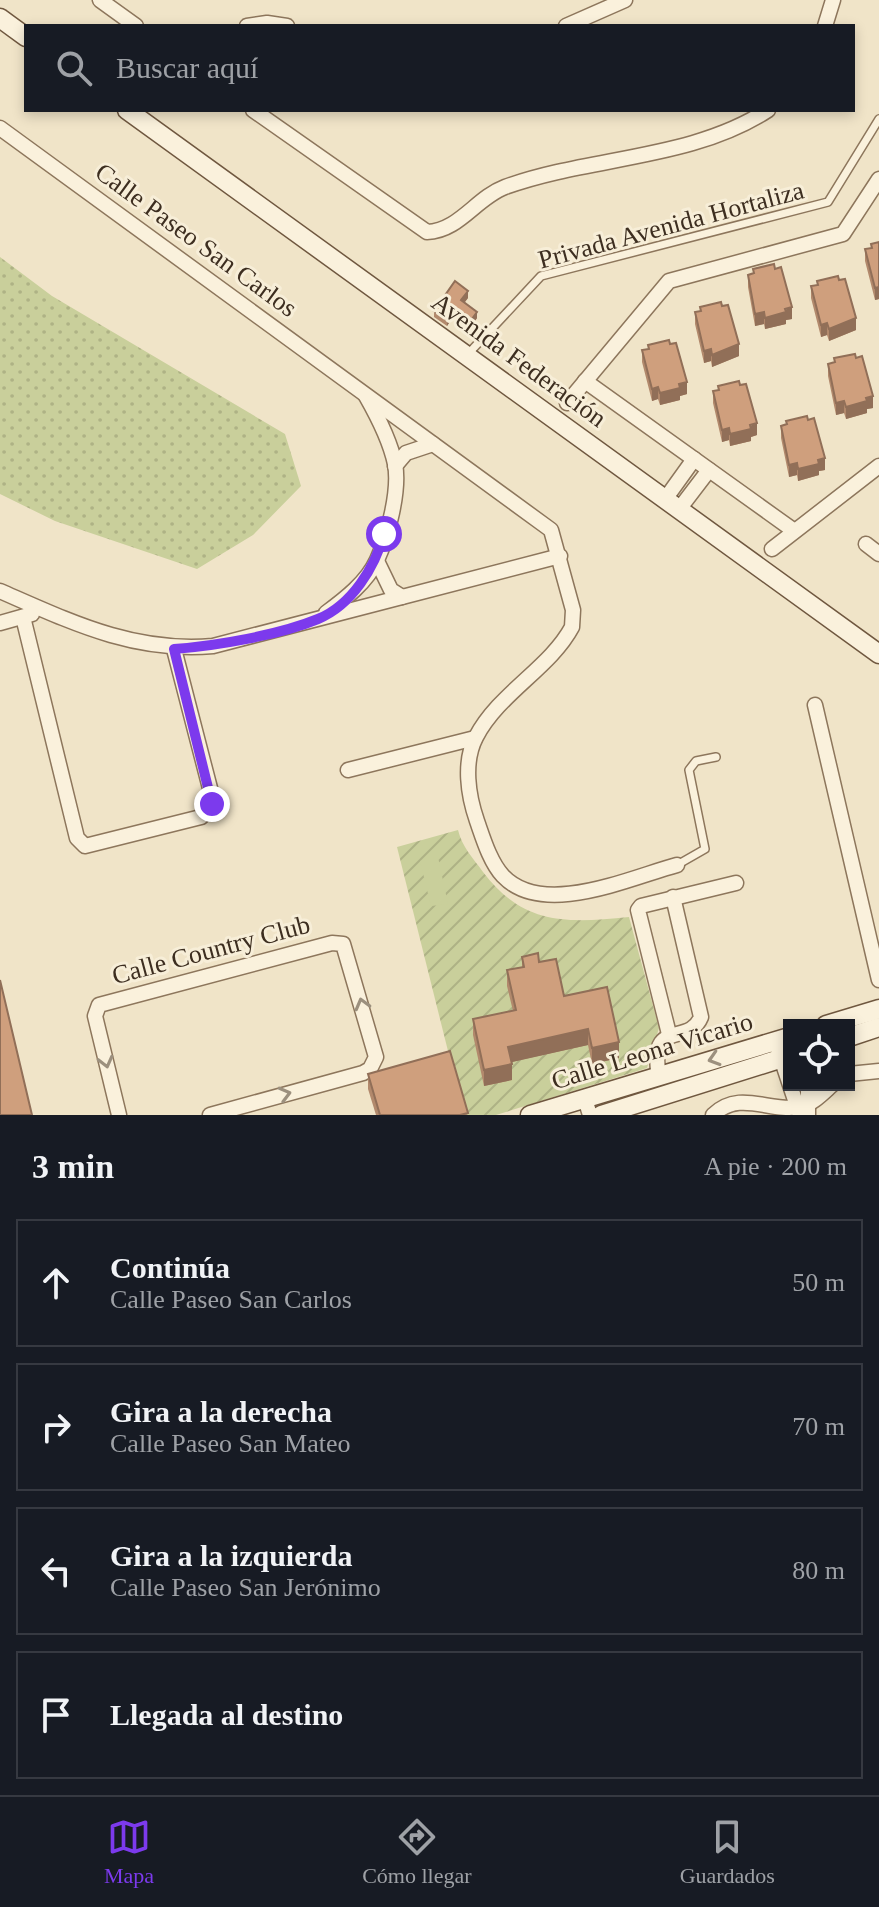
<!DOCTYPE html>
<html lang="es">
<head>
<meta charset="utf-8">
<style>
  body { margin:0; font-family:Georgia,serif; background:#20242c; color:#f1f3f6 }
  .controls { position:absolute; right:24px; bottom:24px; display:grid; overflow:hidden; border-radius:0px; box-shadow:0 4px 12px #0003 }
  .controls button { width:72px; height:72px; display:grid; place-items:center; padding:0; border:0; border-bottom:2px solid #363941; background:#171b24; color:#f1f3f6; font:40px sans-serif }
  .stop { position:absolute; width:24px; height:24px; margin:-18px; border:6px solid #7c3aed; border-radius:50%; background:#fff }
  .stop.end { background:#7c3aed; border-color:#fff; box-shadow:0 2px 8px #0008 }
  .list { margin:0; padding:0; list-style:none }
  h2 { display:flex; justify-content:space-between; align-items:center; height:104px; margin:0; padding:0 32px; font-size:34px }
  h2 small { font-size:26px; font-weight:400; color:#9ea1a6 }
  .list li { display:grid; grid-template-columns:52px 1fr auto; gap:24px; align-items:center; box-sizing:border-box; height:128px; margin:0 16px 16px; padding:0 16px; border:2px solid #363941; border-radius:0px }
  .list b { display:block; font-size:30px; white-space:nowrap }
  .list p { margin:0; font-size:26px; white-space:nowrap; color:#9ea1a6 }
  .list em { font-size:26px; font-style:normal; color:#9ea1a6 }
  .icon { flex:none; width:44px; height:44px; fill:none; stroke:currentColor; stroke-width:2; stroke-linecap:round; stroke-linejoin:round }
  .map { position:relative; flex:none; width:879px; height:1115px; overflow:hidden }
  .search { position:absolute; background:#171b24; box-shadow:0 4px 12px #0003; left:24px; right:24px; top:24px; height:88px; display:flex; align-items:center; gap:20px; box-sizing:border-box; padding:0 28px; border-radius:0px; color:#9ea1a6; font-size:30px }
  .sheet { height:680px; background:#171b24 }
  nav { display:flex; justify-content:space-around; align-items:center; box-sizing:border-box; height:112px; border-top:2px solid #363941; background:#171b24; font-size:22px; color:#9ea1a6 }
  nav a { display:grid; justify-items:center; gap:4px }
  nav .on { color:#7c3aed }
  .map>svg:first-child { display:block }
</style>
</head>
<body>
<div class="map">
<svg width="879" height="1115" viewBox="0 0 879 1115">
  <defs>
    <pattern id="grass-dots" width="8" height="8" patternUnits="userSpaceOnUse" patternTransform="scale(2)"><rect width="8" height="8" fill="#c9cf9b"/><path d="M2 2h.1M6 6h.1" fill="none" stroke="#aeb285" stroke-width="1.8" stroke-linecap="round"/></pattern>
    <pattern id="garden-furrows" width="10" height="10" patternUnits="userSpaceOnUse" patternTransform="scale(2)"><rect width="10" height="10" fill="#c9cf9b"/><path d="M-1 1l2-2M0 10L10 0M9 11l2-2" fill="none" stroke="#aeb285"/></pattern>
  </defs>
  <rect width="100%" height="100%" fill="#f0e4c8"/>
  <!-- grass -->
  <path fill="url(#grass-dots)" d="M0,257L52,296L285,434L301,486L253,535L197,569L55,521L0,494Z"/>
  <!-- garden -->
  <path fill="url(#garden-furrows)" d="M458,830C462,847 473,858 483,872C524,926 567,923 629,917L659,1028L647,1068L496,1115H464L397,847Z"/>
  <!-- pitch -->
  <path fill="#c9cf9b" d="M438,857L448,904L431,906L420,861Z"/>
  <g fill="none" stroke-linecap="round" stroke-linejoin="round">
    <defs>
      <g id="lane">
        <path d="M468,354L541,276L828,202L879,119"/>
        <path d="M677,865L705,849L689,770L696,761L716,757"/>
      </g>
      <g id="street">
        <path d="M100,0L136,26"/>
        <path d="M247,26L267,23L287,26"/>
        <path d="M566,26L625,0"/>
        <path d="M825,26L833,0"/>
        <path d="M253,110L427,232C459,231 476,198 505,187C591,156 691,160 768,110"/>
        <path d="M0,128L551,530L573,610L572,627C550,668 499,693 476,737C463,762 468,795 477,821C483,838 490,862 503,876C543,918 629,878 677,865"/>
        <path d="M585,381L793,530"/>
        <path d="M567,403L669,281L843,234L879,179"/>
        <path d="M395,466L406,453L433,444"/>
        <path d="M666,498L694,459"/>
        <path d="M680,508L709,470"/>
        <path d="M866,544L879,554"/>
        <path d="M772,549L879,466"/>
        <path d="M377,561L391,590L402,597"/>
        <path d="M0,591C71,622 134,653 213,646L560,556"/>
        <path d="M326,613C345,599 367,582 377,560C388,536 400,490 395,464C390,440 378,417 366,396"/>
        <path d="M23,617L77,838L85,846L201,817L209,810L212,796L174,649"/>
        <path d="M0,623L32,614"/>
        <path d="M815,705L879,980"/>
        <path d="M348,770L475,738"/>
        <path d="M669,1034L638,910L641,906L736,883"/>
        <path d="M778,1049L799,1112"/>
        <path d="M849,1074L879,1071"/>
        <path d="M659,1076C648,1017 689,1047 701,1017L673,897"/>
        <path d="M808,1085V1115"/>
        <path d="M585,1099L590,1115"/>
        <path d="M119,1115L95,1016L99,1005L332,943L343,944L376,1057L370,1069L363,1073L210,1115"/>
        <path d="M713,1115C740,1089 770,1113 800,1107C813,1104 823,1093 832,1085"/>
      </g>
      <g id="secondary">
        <path d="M0,18L26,37"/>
        <path d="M127,110L879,654"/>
        <path d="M826,1025L879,1009"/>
        <path d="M849,1037L879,1027"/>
        <path d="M530,1115L789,1037"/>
        <path d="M601,1115L789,1056"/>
      </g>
    </defs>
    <!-- lane casing -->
    <use href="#lane" stroke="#8d765c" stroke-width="10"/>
    <!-- street casing -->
    <use href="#street" stroke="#8d765c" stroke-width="17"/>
    <!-- secondary casing -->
    <use href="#secondary" stroke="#6f573f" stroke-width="21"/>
    <!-- lane -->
    <use href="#lane" stroke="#faf1dc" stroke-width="7"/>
    <!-- street -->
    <use href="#street" stroke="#faf1dc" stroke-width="14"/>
    <!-- secondary -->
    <use href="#secondary" stroke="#faf1dc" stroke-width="18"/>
  </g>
  <!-- wall -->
  <g fill="#b2896c">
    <path d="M879,242V299L875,300L865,261V249L871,248V244Z"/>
    <path d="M753,269L792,319L786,320V324L765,329L764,324L755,326L748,287V275L753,274Z"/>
    <path d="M817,281L856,330L829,341L827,335L821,337L811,298V286L817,285Z"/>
    <path d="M468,298L464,303L477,318L469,330L453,317L447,326L434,317V311Z"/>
    <path d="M700,307L739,356L712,367L711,361L704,363L695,324V312L700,311Z"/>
    <path d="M648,345L687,394L680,396V400L660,405L658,399L652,401L642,362V350L648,349Z"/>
    <path d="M834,358L873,408L867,409V413L846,419L844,413L836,415L828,376V364L834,363Z"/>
    <path d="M718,386L757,435L751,437V441L730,446L729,440L722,442L713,403V391L718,390Z"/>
    <path d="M786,421L825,470L819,471V475L798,481L797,475L789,477L781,438V426L786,425Z"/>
    <path d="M522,957L539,962L564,996L619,1058L592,1064L588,1045L511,1062L512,1080L484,1086L473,1035V1019L513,1011L507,986V970L522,967Z"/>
    <path d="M368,1074L468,1115H376L368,1089Z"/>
  </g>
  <!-- shaded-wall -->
  <g fill="#916f58">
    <path d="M879,287V299L875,300V288Z"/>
    <path d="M468,291V298L461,307V300Z"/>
    <path d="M792,307V319L786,320V324L765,329V318Z"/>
    <path d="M453,311V317L447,326V320Z"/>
    <path d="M477,312V318L469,330V323Z"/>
    <path d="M764,312V324L755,326V314Z"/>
    <path d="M856,318V330L829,341V329Z"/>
    <path d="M827,323V335L821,337V325Z"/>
    <path d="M739,344V356L712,367V355Z"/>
    <path d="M711,349V361L704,363V351Z"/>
    <path d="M687,382V394L680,396V400L660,405V393L679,384Z"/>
    <path d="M658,387V399L652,401V389Z"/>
    <path d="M873,396V408L867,409V413L846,419V407L866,398Z"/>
    <path d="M844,401V413L836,415V403Z"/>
    <path d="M757,423V435L751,437V441L730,446V434Z"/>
    <path d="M729,428V440L722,442V430Z"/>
    <path d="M825,458V470L819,471V475L798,481V469L818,460Z"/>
    <path d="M797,463V475L789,477V465Z"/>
    <path d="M588,1029V1045L508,1063V1047Z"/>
    <path d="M619,1042V1058L592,1064V1048Z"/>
    <path d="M512,1064V1080L484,1086V1070Z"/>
  </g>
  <!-- building -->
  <g fill="#cf9f7d" stroke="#916f58" stroke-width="2">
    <path d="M879,242V287L875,288L865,249L872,248L871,244Z"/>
    <path d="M774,264L775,269L781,267L792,307L785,309L786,312L765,318L764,312L755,314L748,275L754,273L753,269Z"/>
    <path d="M838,276L839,280L845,279L856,318L829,329L827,323L821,325L811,286L818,285L817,281Z"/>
    <path d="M455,281L468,291L461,300L477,312L469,323L453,311L447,320L434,311Z"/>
    <path d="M721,302L722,306L728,305L739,344L712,355L711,349L704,351L695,312L701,311L700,307Z"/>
    <path d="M669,340L670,344L676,343L687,382L679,384L680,388L660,393L658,387L652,389L642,350L649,349L648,345Z"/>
    <path d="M855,354L856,358L862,356L873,396L866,398L867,401L846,407L844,401L836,403L828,364L835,362L834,358Z"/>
    <path d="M739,381L740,385L746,384L757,423L750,425L751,429L730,434L729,428L722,430L713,391L719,390L718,386Z"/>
    <path d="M807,416L808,420L814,418L825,458L818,460L819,464L798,469L797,463L789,465L781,426L787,424L786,421Z"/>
    <path d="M538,953L539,962L556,959L564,996L607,987L619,1042L592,1048L588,1029L508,1047L512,1064L484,1070L473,1019L516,1010L507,970L524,967L522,957Z"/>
    <path d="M0,980L32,1115H0Z"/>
    <path d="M450,1051L468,1113L460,1115H380L368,1074Z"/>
  </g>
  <!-- one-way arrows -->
  <defs><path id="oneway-chevron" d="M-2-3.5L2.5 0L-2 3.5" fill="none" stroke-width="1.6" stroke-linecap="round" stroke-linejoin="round" transform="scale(2)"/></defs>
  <g stroke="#9c907e">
    <use href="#oneway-chevron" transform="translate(362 1004) rotate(-105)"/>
    <use href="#oneway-chevron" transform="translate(714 1059) rotate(163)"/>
    <use href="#oneway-chevron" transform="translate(106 1062) rotate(76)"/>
    <use href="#oneway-chevron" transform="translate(285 1094) rotate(-15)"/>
  </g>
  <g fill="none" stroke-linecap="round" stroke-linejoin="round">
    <!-- route -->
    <path stroke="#7c3aed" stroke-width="10" d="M212,804L174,649C216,646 279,635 318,619C352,605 375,567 384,534"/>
  </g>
  <g text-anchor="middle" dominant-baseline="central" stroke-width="6" stroke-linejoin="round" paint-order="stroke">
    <!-- street labels -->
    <g font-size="26" fill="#3d2e20" stroke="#f7eed8">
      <text transform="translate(671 225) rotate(-15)">Privada Avenida Hortaliza</text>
      <text transform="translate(196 240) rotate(36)">Calle Paseo San Carlos</text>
      <text transform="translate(519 360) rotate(36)">Avenida Federación</text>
      <text transform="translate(211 950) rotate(-15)">Calle Country Club</text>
      <text transform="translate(652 1051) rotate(-17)">Calle Leona Vicario</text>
    </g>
  </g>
</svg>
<div class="controls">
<button><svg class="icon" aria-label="locate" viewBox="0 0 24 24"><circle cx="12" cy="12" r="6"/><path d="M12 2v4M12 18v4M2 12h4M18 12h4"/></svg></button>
</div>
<div class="stop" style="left:384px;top:534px"></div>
<div class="stop end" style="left:212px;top:804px"></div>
<div class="search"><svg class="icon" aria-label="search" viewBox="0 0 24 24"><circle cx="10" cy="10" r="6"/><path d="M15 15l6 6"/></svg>Buscar aquí</div>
</div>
<section class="sheet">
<h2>3 min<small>A pie · 200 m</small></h2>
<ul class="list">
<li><svg class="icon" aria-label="ahead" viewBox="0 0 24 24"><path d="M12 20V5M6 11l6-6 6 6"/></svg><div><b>Continúa</b><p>Calle Paseo San Carlos</p></div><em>50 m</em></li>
<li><svg class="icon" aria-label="right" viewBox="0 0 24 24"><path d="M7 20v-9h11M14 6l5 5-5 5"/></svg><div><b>Gira a la derecha</b><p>Calle Paseo San Mateo</p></div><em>70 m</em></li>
<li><svg class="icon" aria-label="left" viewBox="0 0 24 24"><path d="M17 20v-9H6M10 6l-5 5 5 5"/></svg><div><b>Gira a la izquierda</b><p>Calle Paseo San Jerónimo</p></div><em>80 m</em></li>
<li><svg class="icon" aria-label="arrive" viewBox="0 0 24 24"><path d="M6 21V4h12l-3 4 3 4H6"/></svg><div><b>Llegada al destino</b></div></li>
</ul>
</section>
<nav>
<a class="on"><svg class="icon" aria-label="map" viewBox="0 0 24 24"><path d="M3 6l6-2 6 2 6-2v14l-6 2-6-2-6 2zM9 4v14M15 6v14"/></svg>Mapa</a>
<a><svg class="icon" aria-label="directions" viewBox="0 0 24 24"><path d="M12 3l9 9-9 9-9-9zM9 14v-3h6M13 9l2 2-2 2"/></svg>Cómo llegar</a>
<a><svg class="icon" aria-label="saved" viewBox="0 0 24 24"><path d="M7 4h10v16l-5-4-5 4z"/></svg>Guardados</a>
</nav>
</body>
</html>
